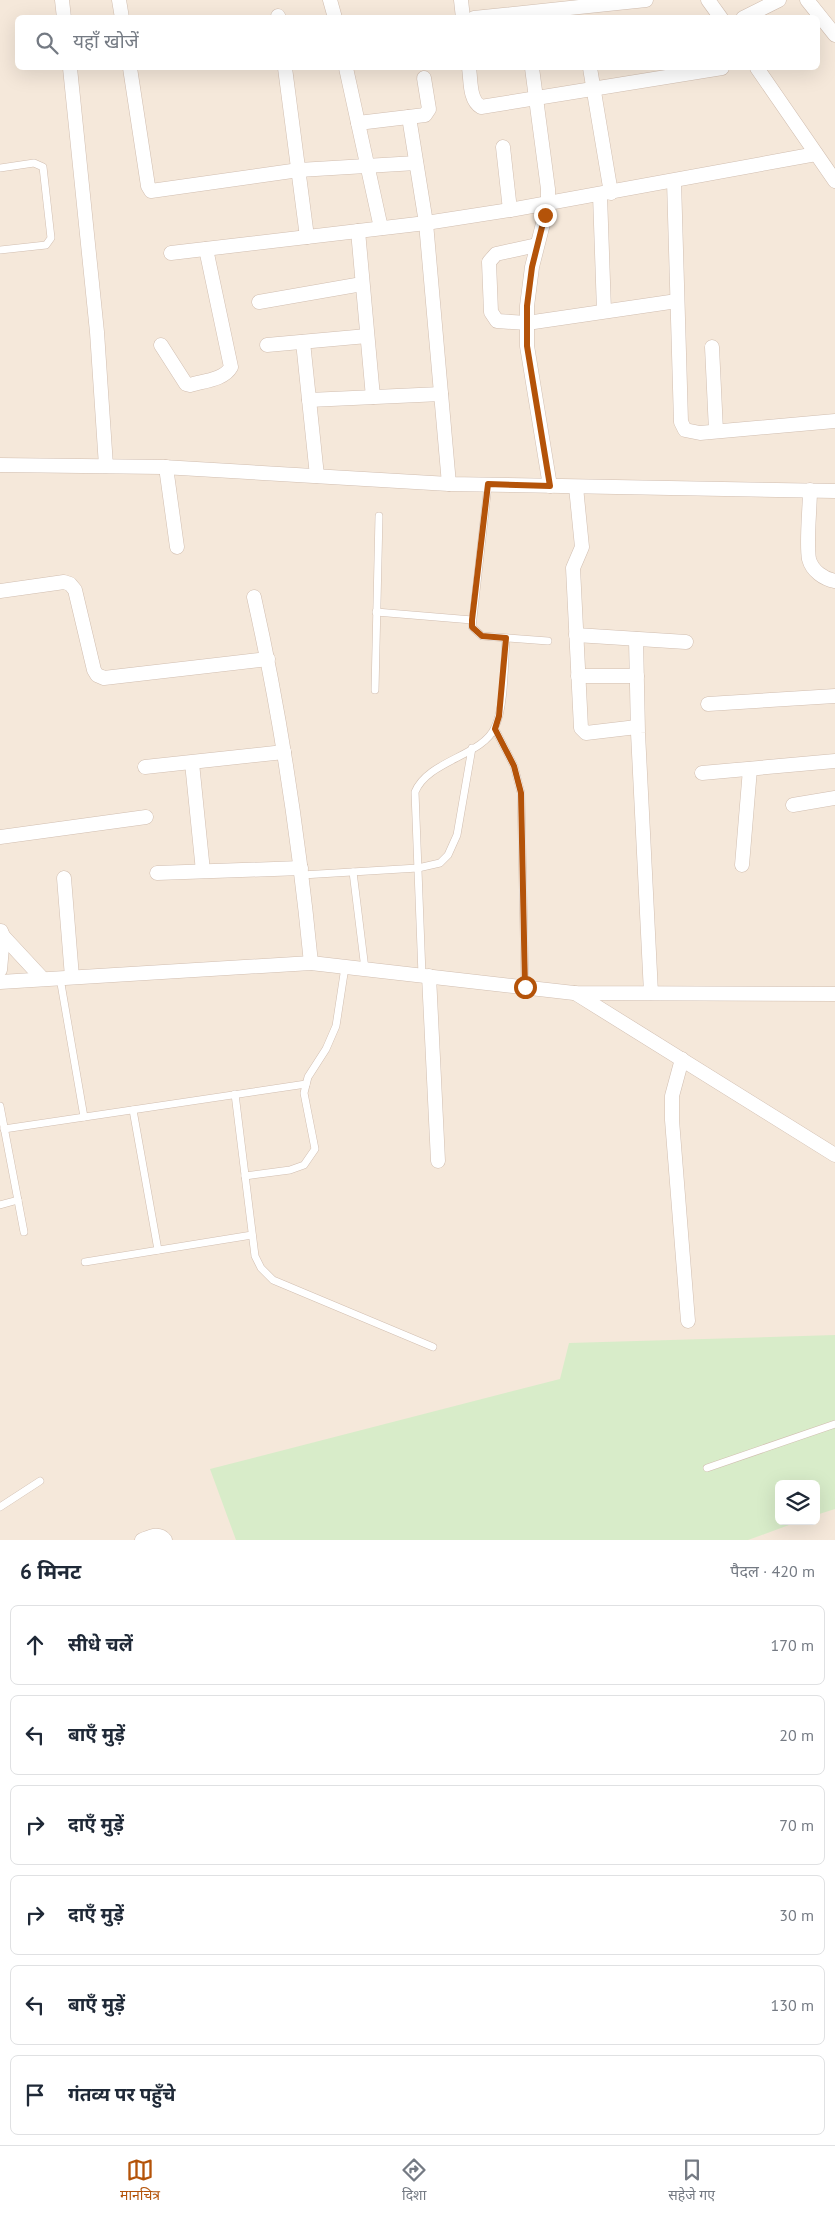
<!DOCTYPE html>
<html lang="hi">
<head>
<meta charset="utf-8">
<style>
  body { margin:0; font-family:"PT Sans","Noto Sans Devanagari",sans-serif; background:#f6f6f7; color:#1f2937 }
  .controls { position:absolute; right:15px; bottom:15px; display:grid; overflow:hidden; border-radius:8px; box-shadow:0 5px 20px #0002 }
  .controls button { width:45px; height:45px; display:grid; place-items:center; padding:0; border:0; border-bottom:1px solid #e0e1e3; background:#fff; color:#1f2937; font:25px sans-serif }
  .stop { position:absolute; width:15px; height:15px; margin:-11px; border:4px solid #b45309; border-radius:50%; background:#fff }
  .stop.end { background:#b45309; border-color:#fff; box-shadow:0 1px 5px #0008 }
  .list { margin:0; padding:0; list-style:none }
  h2 { display:flex; justify-content:space-between; align-items:center; height:65px; margin:0; padding:0 20px; font-size:21px }
  h2 small { font-size:16px; font-weight:400; color:#747a83 }
  .list li { display:grid; grid-template-columns:32px 1fr auto; gap:15px; align-items:center; box-sizing:border-box; height:80px; margin:0 10px 10px; padding:0 10px; border:1px solid #e0e1e3; border-radius:8px }
  .list b { display:block; font-size:19px; white-space:nowrap }
  .list em { font-size:16px; font-style:normal; color:#747a83 }
  .icon { flex:none; width:28px; height:28px; fill:none; stroke:currentColor; stroke-width:2; stroke-linecap:round; stroke-linejoin:round }
  .map { position:relative; flex:none; width:835px; height:1540px; overflow:hidden }
  .search { position:absolute; background:#fff; box-shadow:0 5px 20px #0002; left:15px; right:15px; top:15px; height:55px; display:flex; align-items:center; gap:12px; box-sizing:border-box; padding:0 18px; border-radius:8px; color:#747a83; font-size:19px }
  .sheet { height:605px; background:#fff }
  nav { display:flex; justify-content:space-around; align-items:center; box-sizing:border-box; height:70px; border-top:1px solid #e0e1e3; background:#fff; font-size:14px; color:#747a83 }
  nav a { display:grid; justify-items:center; gap:2px }
  nav .on { color:#b45309 }
  .map>svg:first-child { display:block }
</style>
</head>
<body>
<div class="map">
<svg width="835" height="1540" viewBox="0 0 835 1540">
  <rect width="100%" height="100%" fill="#fdf6ec"/>
  <!-- residential -->
  <path fill="#f5e8da" fill-rule="evenodd" d="M0,0H835V1540H0ZM18,18H818V68H18ZM779,1484H816V1521H779Z"/>
  <!-- green -->
  <path fill="#d8ecc9" d="M835,1335V1509L816,1515V1484H779V1521H800L748,1540H236L210,1469L560,1379L569,1343Z"/>
  <g fill="none" stroke-linecap="round" stroke-linejoin="round">
    <defs>
      <g id="lane">
        <path d="M0,168L34,163L43,167L51,238L46,245L0,250"/>
        <path d="M488,485L472,627L482,636L548,641"/>
        <path d="M376,612L472,620"/>
        <path d="M375,690L379,516"/>
        <path d="M495,729L514,766L521,793L525,987"/>
        <path d="M353,872L365,969"/>
        <path d="M302,875L418,868L440,863L448,855L457,835L472,748"/>
        <path d="M422,975L415,792C428,760 483,756 495,727C505,706 504,663 506,639"/>
        <path d="M60,978L84,1117"/>
        <path d="M235,1094L255,1256L261,1268L273,1280L433,1347"/>
        <path d="M0,1106L24,1232"/>
        <path d="M133,1110L158,1250"/>
        <path d="M4,1129L306,1084"/>
        <path d="M245,1176L290,1170L304,1165L315,1149L304,1093L308,1077L326,1049L336,1026L345,967"/>
        <path d="M0,1205L18,1200"/>
        <path d="M85,1262L252,1235"/>
        <path d="M707,1468L835,1424"/>
        <path d="M0,1507L40,1481"/>
      </g>
      <g id="street">
        <path d="M62,0L64,18"/>
        <path d="M119,0L122,18"/>
        <path d="M330,0L335,18"/>
        <path d="M461,0L463,18"/>
        <path d="M708,0L721,18"/>
        <path d="M807,0L835,35"/>
        <path d="M278,16L279,18"/>
        <path d="M474,18L646,0"/>
        <path d="M743,18L779,0"/>
        <path d="M70,68L97,332L106,466"/>
        <path d="M130,68L148,186L151,191L299,170L416,163"/>
        <path d="M285,68L307,237"/>
        <path d="M346,68L381,228"/>
        <path d="M469,68C471,80 469,100 481,107L722,68"/>
        <path d="M532,68L548,189V204L532,267L527,306V346L550,486"/>
        <path d="M590,68L611,193"/>
        <path d="M757,68L835,181"/>
        <path d="M409,117L426,223L449,484"/>
        <path d="M358,123L425,115L429,109L424,78"/>
        <path d="M503,147L510,210"/>
        <path d="M674,181L681,422L685,430L700,433L835,421"/>
        <path d="M600,195L604,311"/>
        <path d="M358,231L373,397"/>
        <path d="M537,245L496,254L489,262L491,312L497,321L527,323L677,301"/>
        <path d="M171,253L426,223L510,210L816,154"/>
        <path d="M259,302L362,284"/>
        <path d="M303,342L317,476"/>
        <path d="M161,345L186,384L190,385C203,381 224,380 231,367L206,249"/>
        <path d="M267,345L367,336"/>
        <path d="M712,347L716,431"/>
        <path d="M309,400L441,394"/>
        <path d="M0,465L163,467L449,484L835,491"/>
        <path d="M166,467L177,547"/>
        <path d="M576,487L582,547L573,568L581,728L586,733L637,727"/>
        <path d="M810,490C810,508 806,543 809,559C812,571 824,579 835,581"/>
        <path d="M0,591L64,582L70,584L75,590L94,670L97,675L104,678L268,659"/>
        <path d="M254,597C281,717 299,840 311,963"/>
        <path d="M576,635L686,642"/>
        <path d="M636,639L638,733L651,993"/>
        <path d="M578,676H637"/>
        <path d="M708,704L835,696"/>
        <path d="M192,763L203,871"/>
        <path d="M145,767L284,752"/>
        <path d="M702,773L835,761"/>
        <path d="M793,805L835,798"/>
        <path d="M0,837L146,817"/>
        <path d="M742,865L750,769"/>
        <path d="M157,873L301,868"/>
        <path d="M64,878L72,977"/>
        <path d="M3,936L42,978"/>
        <path d="M0,970L3,936L1,931"/>
        <path d="M429,976L438,1161"/>
        <path d="M0,982L311,963L574,993L835,994"/>
        <path d="M575,993L835,1155"/>
        <path d="M682,1059L672,1096V1120L688,1321"/>
        <path d="M142,1540C150,1537 159,1532 165,1540"/>
      </g>
    </defs>
    <!-- lane casing -->
    <use href="#lane" stroke="#d1beb0" stroke-width="8"/>
    <!-- street casing -->
    <use href="#street" stroke="#d1beb0" stroke-width="15"/>
    <!-- lane -->
    <use href="#lane" stroke="#fff" stroke-width="7"/>
    <!-- street -->
    <use href="#street" stroke="#fff" stroke-width="14"/>
  </g>
  <g fill="none" stroke-linecap="round" stroke-linejoin="round">
    <!-- route -->
    <path stroke="#b45309" stroke-width="6" d="M525,987L521,793L514,766L495,729L499,716L506,638L482,636L472,627V620L488,484L550,486L527,346V306L532,267L545,215"/>
  </g>
</svg>
<div class="controls">
<button><svg class="icon" aria-label="layers" viewBox="0 0 24 24"><path d="M12 4l9 5-9 5-9-5zM3 14l9 5 9-5"/></svg></button>
</div>
<div class="stop" style="left:525px;top:987px"></div>
<div class="stop end" style="left:545px;top:215px"></div>
<div class="search"><svg class="icon" aria-label="search" viewBox="0 0 24 24"><circle cx="10" cy="10" r="6"/><path d="M15 15l6 6"/></svg>यहाँ खोजें</div>
</div>
<section class="sheet">
<h2>6 मिनट<small>पैदल · 420 m</small></h2>
<ul class="list">
<li><svg class="icon" aria-label="ahead" viewBox="0 0 24 24"><path d="M12 20V5M6 11l6-6 6 6"/></svg><div><b>सीधे चलें</b></div><em>170 m</em></li>
<li><svg class="icon" aria-label="left" viewBox="0 0 24 24"><path d="M17 20v-9H6M10 6l-5 5 5 5"/></svg><div><b>बाएँ मुड़ें</b></div><em>20 m</em></li>
<li><svg class="icon" aria-label="right" viewBox="0 0 24 24"><path d="M7 20v-9h11M14 6l5 5-5 5"/></svg><div><b>दाएँ मुड़ें</b></div><em>70 m</em></li>
<li><svg class="icon" aria-label="right" viewBox="0 0 24 24"><path d="M7 20v-9h11M14 6l5 5-5 5"/></svg><div><b>दाएँ मुड़ें</b></div><em>30 m</em></li>
<li><svg class="icon" aria-label="left" viewBox="0 0 24 24"><path d="M17 20v-9H6M10 6l-5 5 5 5"/></svg><div><b>बाएँ मुड़ें</b></div><em>130 m</em></li>
<li><svg class="icon" aria-label="arrive" viewBox="0 0 24 24"><path d="M6 21V4h12l-3 4 3 4H6"/></svg><div><b>गंतव्य पर पहुँचे</b></div></li>
</ul>
</section>
<nav>
<a class="on"><svg class="icon" aria-label="map" viewBox="0 0 24 24"><path d="M3 6l6-2 6 2 6-2v14l-6 2-6-2-6 2zM9 4v14M15 6v14"/></svg>मानचित्र</a>
<a><svg class="icon" aria-label="directions" viewBox="0 0 24 24"><path d="M12 3l9 9-9 9-9-9zM9 14v-3h6M13 9l2 2-2 2"/></svg>दिशा</a>
<a><svg class="icon" aria-label="saved" viewBox="0 0 24 24"><path d="M7 4h10v16l-5-4-5 4z"/></svg>सहेजे गए</a>
</nav>
</body>
</html>
